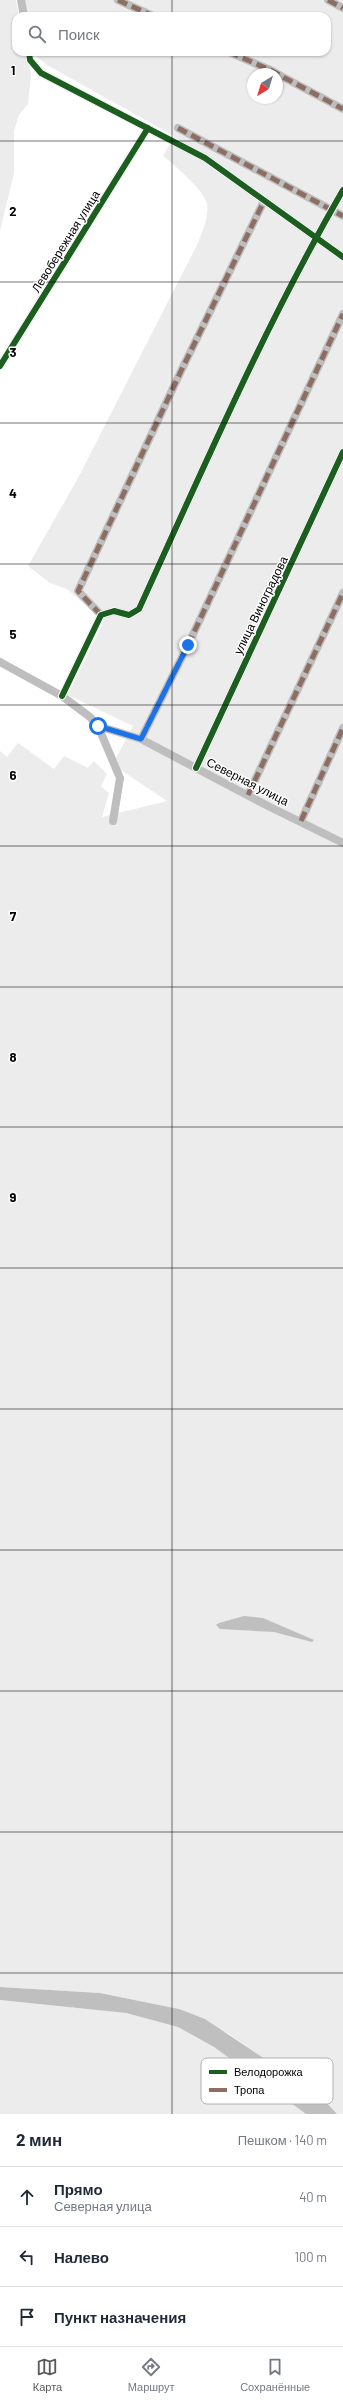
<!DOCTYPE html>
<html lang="ru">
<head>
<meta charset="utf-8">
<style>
  body { margin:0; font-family:Barlow,sans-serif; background:#f6f6f7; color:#1f2937 }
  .compass { position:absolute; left:247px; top:68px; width:36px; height:36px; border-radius:50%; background:#fff; box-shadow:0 1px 3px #0004; rotate:218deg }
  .stop { position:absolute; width:12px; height:12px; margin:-9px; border:3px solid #1a73e8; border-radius:50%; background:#fff }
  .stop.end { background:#1a73e8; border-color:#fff; box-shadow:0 1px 4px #0008 }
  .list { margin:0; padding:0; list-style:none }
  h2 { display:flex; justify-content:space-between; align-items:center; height:52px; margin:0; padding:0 16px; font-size:17px }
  h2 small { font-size:13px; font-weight:400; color:#747a83 }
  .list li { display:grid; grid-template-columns:26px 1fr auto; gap:12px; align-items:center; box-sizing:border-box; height:60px; padding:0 16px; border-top:1px solid #e0e1e3 }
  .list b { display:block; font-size:15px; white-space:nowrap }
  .list p { margin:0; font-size:13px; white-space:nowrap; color:#747a83 }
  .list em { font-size:13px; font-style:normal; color:#747a83 }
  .icon { flex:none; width:22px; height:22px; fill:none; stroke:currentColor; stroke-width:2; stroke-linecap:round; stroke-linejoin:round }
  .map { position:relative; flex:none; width:343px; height:2114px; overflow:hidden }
  .search { position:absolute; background:#fff; box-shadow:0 1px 3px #0004; left:12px; right:12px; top:12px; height:44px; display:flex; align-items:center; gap:10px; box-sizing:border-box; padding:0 14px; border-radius:12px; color:#747a83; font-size:15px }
  .sheet { height:232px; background:#fff }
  nav { display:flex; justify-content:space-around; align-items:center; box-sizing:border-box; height:56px; border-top:1px solid #e0e1e3; background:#fff; font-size:11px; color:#747a83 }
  nav a { display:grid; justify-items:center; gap:2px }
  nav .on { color:#595959 }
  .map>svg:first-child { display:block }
  .green { fill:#ececec; fill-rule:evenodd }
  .water { fill:#bfbfbf }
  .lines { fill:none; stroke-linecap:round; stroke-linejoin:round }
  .street { stroke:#bebebe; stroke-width:8 }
  .quiet { stroke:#8d6e63; stroke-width:5; stroke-dasharray:10 5; stroke-linecap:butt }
  .cycleway-casing { stroke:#fff; stroke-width:8 }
  .cycleway { stroke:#1b5e20; stroke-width:6 }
  .route { stroke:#1a73e8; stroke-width:5 }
  .grid { fill:none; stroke:#000; stroke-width:1; stroke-opacity:0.55 }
  .labels { text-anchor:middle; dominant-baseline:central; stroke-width:3; stroke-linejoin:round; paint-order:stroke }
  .street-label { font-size:12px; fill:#000; stroke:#fff }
  .key { fill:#fff; stroke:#b2b2b2; stroke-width:1 }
  .key-label { font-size:11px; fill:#000 }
  .grid-label { font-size:13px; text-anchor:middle; font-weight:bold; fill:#000; stroke:#fff; stroke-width:3; stroke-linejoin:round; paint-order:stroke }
</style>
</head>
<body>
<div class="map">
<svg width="343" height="2114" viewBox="0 0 343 2114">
  <rect width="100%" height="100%" fill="#fff"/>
  <path class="green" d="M0 0H16L19 16H16V52H25L31 74 28 104 19 115 14 131V173L0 231Z
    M23 0H343V2114H337L310 2085 293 2073 262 2057 229 2034 179 2009 100 1993 0 1987V751L7 757 18 743 54 769 64 756 88 768 94 761 107 774 101 786 109 793 102 817 167 801 121 770 116 758 133 726 68 695 104 621 67 589 50 583 28 566 78 478 198 243C202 232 209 217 207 204 204 190 174 165 163 156L174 136 47 65 34 55V52H327V16H27ZM253 74H277V98H253Z
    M0 2000 126 2013 178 2027 214 2047 306 2114H0Z"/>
  <path class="water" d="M244 1616 263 1618 314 1640 312 1642 274 1632 220 1629 216 1625 219 1623Z
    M0 1987 100 1993 179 2009 205 2019 262 2057 293 2073 310 2085 337 2114H306L214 2047 178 2027 126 2013 0 2000Z"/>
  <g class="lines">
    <path class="street" d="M21 0 24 16
      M118 0 153 16
      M328 0 343 8
      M29 52 30 60 41 73 205 158 343 257
      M229 52 270 70 343 109
      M178 128 343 216
      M0 366 148 128
      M101 615 78 591 181 371 264 201
      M0 662 62 696 90 717 98 726 120 778 113 821
      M62 696 101 615 114 611 129 615 139 609C204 467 265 325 343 190
      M98 726 141 739 268 806 343 843
      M141 739 188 645 343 314
      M196 768 343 452
      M248 795 343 593
      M301 821 343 728"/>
    <path class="quiet" d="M118 0 153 16
      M328 0 343 8
      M229 52 270 70 343 109
      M178 128 343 216
      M101 615 78 591 181 371 264 201
      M141 739 188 645 343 314
      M248 795 343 593
      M301 821 343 728"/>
    <g class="cycleway-casing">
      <path id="cycleway" d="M29 52 30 60 41 73 205 158 343 257
        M0 366 148 128
        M62 696 101 615 114 611 129 615 139 609C204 467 265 325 343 190
        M196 768 343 452"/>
    </g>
    <use href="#cycleway" class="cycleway"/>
  </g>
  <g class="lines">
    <path class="route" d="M98 726 141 739 188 645"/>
  </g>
  <path class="grid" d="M172 0V16M172 52V2114M0 141H343M0 282H343M0 423H343M0 564H343M0 705H343M0 846H343M0 987H343M0 1127H343M0 1268H343M0 1409H343M0 1550H343M0 1691H343M0 1832H343M0 1973H343"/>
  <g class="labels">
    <g class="street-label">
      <text transform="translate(65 241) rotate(-58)">Левобережная улица</text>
      <text transform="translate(260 605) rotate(-64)">улица Виноградова</text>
      <text transform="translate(248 781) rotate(27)">Северная улица</text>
    </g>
  </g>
  <rect x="201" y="2058" width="132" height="46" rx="6" class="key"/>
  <rect x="209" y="2070" width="18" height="4" fill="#1b5e20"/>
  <rect x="209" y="2088" width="18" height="4" fill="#8d6e63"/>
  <g class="key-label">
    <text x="234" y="2076">Велодорожка</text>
    <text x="234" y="2094">Тропа</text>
  </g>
  <g class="grid-label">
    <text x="13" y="75">1</text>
    <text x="13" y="216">2</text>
    <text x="13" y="357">3</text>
    <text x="13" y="498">4</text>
    <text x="13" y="639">5</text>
    <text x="13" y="780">6</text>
    <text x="13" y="921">7</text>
    <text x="13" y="1062">8</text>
    <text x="13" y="1202">9</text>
  </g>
</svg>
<svg class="compass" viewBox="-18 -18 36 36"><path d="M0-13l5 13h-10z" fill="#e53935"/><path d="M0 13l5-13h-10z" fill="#747a83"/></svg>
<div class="stop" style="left:98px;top:726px"></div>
<div class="stop end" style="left:188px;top:645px"></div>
<div class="search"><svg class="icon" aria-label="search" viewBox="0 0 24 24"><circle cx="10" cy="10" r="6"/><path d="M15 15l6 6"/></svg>Поиск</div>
</div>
<section class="sheet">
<h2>2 мин<small>Пешком · 140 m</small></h2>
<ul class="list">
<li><svg class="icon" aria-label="ahead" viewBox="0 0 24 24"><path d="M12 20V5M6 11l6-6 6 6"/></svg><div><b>Прямо</b><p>Северная улица</p></div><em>40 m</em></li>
<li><svg class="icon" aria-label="left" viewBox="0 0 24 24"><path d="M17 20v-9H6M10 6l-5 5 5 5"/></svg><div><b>Налево</b></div><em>100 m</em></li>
<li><svg class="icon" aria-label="arrive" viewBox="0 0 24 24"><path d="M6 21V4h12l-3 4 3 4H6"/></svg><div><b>Пункт назначения</b></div></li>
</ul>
</section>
<nav>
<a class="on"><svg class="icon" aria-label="map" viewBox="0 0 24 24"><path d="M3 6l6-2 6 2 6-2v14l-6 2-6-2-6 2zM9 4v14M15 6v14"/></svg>Карта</a>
<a><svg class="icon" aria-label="directions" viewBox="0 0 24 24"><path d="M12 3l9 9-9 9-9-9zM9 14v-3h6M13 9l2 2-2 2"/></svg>Маршрут</a>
<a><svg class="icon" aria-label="saved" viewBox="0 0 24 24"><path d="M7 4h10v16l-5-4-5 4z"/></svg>Сохранённые</a>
</nav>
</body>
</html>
